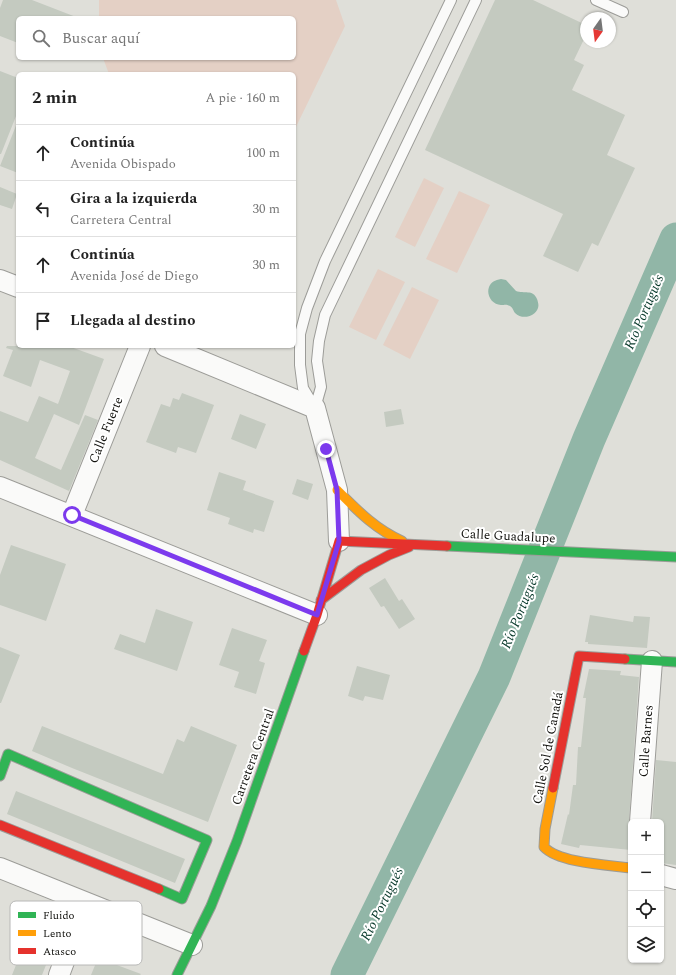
<!DOCTYPE html>
<html lang="es">
<head>
<meta charset="utf-8">
<style>
  body { margin:0; font-family:Spectral,serif; background:#f6f6f6; color:#222 }
  .controls { position:absolute; right:12px; bottom:12px; display:grid; overflow:hidden; border-radius:6px; box-shadow:0 1px 3px #0004 }
  .controls button { width:36px; height:36px; display:grid; place-items:center; padding:0; border:0; border-bottom:1px solid #e0e0e0; background:#fff; color:#222; font:20px sans-serif }
  .compass { position:absolute; left:580px; top:12px; width:36px; height:36px; border-radius:50%; background:#fff; box-shadow:0 1px 3px #0004; rotate:194deg }
  .stop { position:absolute; width:12px; height:12px; margin:-9px; border:3px solid #7c3aed; border-radius:50%; background:#fff }
  .stop.end { background:#7c3aed; border-color:#fff; box-shadow:0 1px 4px #0008 }
  .list { margin:0; padding:0; list-style:none }
  h2 { display:flex; justify-content:space-between; align-items:center; height:52px; margin:0; padding:0 16px; font-size:17px }
  h2 small { font-size:13px; font-weight:400; color:#767676 }
  .list li { display:grid; grid-template-columns:26px 1fr auto; gap:12px; align-items:center; box-sizing:border-box; height:56px; padding:0 16px; border-top:1px solid #e0e0e0 }
  .list b { display:block; font-size:15px; white-space:nowrap }
  .list p { margin:0; font-size:13px; white-space:nowrap; color:#767676 }
  .list em { font-size:13px; font-style:normal; color:#767676 }
  .icon { flex:none; width:22px; height:22px; fill:none; stroke:currentColor; stroke-width:2; stroke-linecap:round; stroke-linejoin:round }
  .map { position:relative; flex:none; width:676px; height:975px; overflow:hidden }
  .search { position:absolute; background:#fff; box-shadow:0 1px 3px #0004; left:16px; top:16px; width:280px; height:44px; display:flex; align-items:center; gap:10px; box-sizing:border-box; padding:0 14px; border-radius:6px; color:#767676; font-size:15px }
  .panel { position:absolute; background:#fff; box-shadow:0 1px 3px #0004; left:16px; top:72px; width:280px; height:276px; border-radius:6px }
  .map>svg:first-child { display:block }
  .green { fill:#e4d0c5 }
  .water { fill:#91b6a7 }
  .lines { fill:none; stroke-linecap:round; stroke-linejoin:round }
  .river { stroke:#91b6a7; stroke-width:33 }
  .building { fill:#c4cac0 }
  .lane-casing { stroke:#9c9c98; stroke-width:12 }
  .street-casing { stroke:#9c9c98; stroke-width:22 }
  .fast-casing { stroke:#9c9c98; stroke-width:11 }
  .slow-casing { stroke:#9c9c98; stroke-width:11 }
  .jam-casing { stroke:#9c9c98; stroke-width:11 }
  .lane { stroke:#fafaf9; stroke-width:10 }
  .street { stroke:#fafaf9; stroke-width:20 }
  .fast { stroke:#30b455; stroke-width:9 }
  .slow { stroke:#ff9f0a; stroke-width:9 }
  .jam { stroke:#e5322d; stroke-width:9 }
  .route { stroke:#7c3aed; stroke-width:5 }
  .labels { text-anchor:middle; dominant-baseline:central; stroke-width:4; stroke-linejoin:round; paint-order:stroke }
  .street-label { font-size:13px; fill:#13130f; stroke:#fff }
  .water-label { font-size:14px; font-style:italic; fill:#07382a; stroke:#fff }
  .key { fill:#fff; stroke:#b8b8b7; stroke-width:1 }
  .key-label { font-size:11px; fill:#13130f }
</style>
</head>
<body>
<div class="map">
<svg width="676" height="975" viewBox="0 0 676 975">
  <rect width="100%" height="100%" fill="#dfdfd9"/>
  <path class="green" d="M99 0H336L345 26 294 131V74H109L103 58H294V18H99Z
    M424 178 444 188 415 247 395 237Z
    M459 191 490 205 457 273 426 259Z
    M378 269 405 282 376 340 349 327Z
    M412 287 439 300 410 359 383 345Z"/>
  <path class="water" d="M501 279 506 280 516 291C524 294 533 289 537 299 538 302 539 305 538 308 535 317 522 320 515 313 513 310 513 308 510 306 506 304 505 305 501 305 492 305 486 295 489 287 491 282 495 280 501 279Z"/>
  <g class="lines">
    <path class="river" d="M347 975 494 677 589 439 676 239"/>
  </g>
  <path class="building" d="M3 0H32L76 17V18H18V43L0 36V8Z
    M495 0H533L586 25V35L574 60 584 65 572 90 625 115 607 155 635 168 598 246 592 243 578 272 543 256 563 214 425 150Z
    M0 71 18 78V111L1 154H0Z
    M17 123H18V173L0 166Z
    M0 187 17 194 12 209 0 205Z
    M7 346H68L104 359 79 425 54 414 35 458 61 470 85 415 98 420 69 491 0 460V411L28 422 39 396 58 404 70 371 40 360 31 387 3 376 13 350 6 348Z
    M182 393 214 405 196 453 178 447 176 453 146 442 161 404 170 407 173 398 179 400Z
    M401 409 404 424 386 427 384 412Z
    M240 414 266 424 256 449 231 439Z
    M219 472 246 481 243 490 274 501 264 532 254 529 253 533 228 524 230 518 207 510Z
    M297 479 313 484 308 500 292 494Z
    M11 545 66 564 46 621 0 605V575Z
    M385 578 399 601 402 599 415 619 399 629 384 606 381 607 369 588Z
    M156 609 193 622 177 671 114 649 120 634 145 643Z
    M590 615 633 622 634 616 650 617 647 648 588 644V642H585Z
    M232 628 267 640 259 661 265 663 256 694 234 687 239 672 219 665Z
    M0 647 20 655 1 703H0Z
    M357 666 390 675 383 700 365 696 363 701 348 696Z
    M589 669 621 671 620 675 639 677 629 821 631 829V850L580 845 579 848 561 844 568 814 569 815 573 785H576L578 747H581L586 698H583Z
    M42 726 163 774 177 739 184 742 191 726 237 745 208 822 72 768 32 751Z
    M656 760 676 762V865L661 863V822H652Z
    M16 791 185 859 175 883 7 814Z
    M30 930 56 940 42 975H12Z
    M98 958 141 974 140 975H91Z"/>
  <g class="lines">
    <g class="lane-casing">
      <path id="lane" d="M451 0 325 261 307 308 300 334V365L303 388 315 408 321 387 317 361 319 341 325 315 476 0
        M596 0 623 12"/>
    </g>
    <g class="street-casing">
      <path id="street" d="M0 280 18 287
        M165 346 315 408 337 490 339 541
        M0 487 317 615
        M72 515 140 346
        M640 822 652 661
        M0 868 192 945
        M661 875 676 879
        M59 975 86 903"/>
    </g>
    <g class="fast-casing">
      <path id="fast" d="M447 546 676 557
        M625 659 676 662
        M0 776 8 754 207 840 182 899 159 889
        M177 975 211 906 237 841 304 651"/>
    </g>
    <g class="slow-casing">
      <path id="slow" d="M337 490C357 510 375 529 402 541
        M553 788 545 829 544 847C559 863 608 865 631 868"/>
    </g>
    <g class="jam-casing">
      <path id="jam" d="M321 600 361 570 389 555 409 547
        M304 651 317 615 339 541 447 546
        M553 788 579 656 625 659
        M0 825 159 889"/>
    </g>
    <use href="#lane" class="lane"/>
    <use href="#street" class="street"/>
    <use href="#fast" class="fast"/>
    <use href="#slow" class="slow"/>
    <use href="#jam" class="jam"/>
  </g>
  <g class="lines">
    <path class="route" d="M72 515 317 615 339 541 337 490 326 449"/>
  </g>
  <g class="labels">
    <g class="street-label">
      <text transform="translate(106 430) rotate(-68)">Calle Fuerte</text>
      <text transform="translate(508 536) rotate(3)">Calle Guadalupe</text>
      <text transform="translate(646 741) rotate(-86)">Calle Barnes</text>
      <text transform="translate(548 748) rotate(-79)">Calle Sol de Canadá</text>
      <text transform="translate(253 757) rotate(-70)">Carretera Central</text>
    </g>
    <g class="water-label">
      <text transform="translate(644 312) rotate(-67)">Río Portugués</text>
      <text transform="translate(520 611) rotate(-68)">Río Portugués</text>
      <text transform="translate(382 904) rotate(-64)">Río Portugués</text>
    </g>
  </g>
  <rect x="10" y="901" width="132" height="64" rx="6" class="key"/>
  <rect x="18" y="912" width="18" height="6" fill="#30b455"/>
  <rect x="18" y="930" width="18" height="6" fill="#ff9f0a"/>
  <rect x="18" y="948" width="18" height="6" fill="#e5322d"/>
  <g class="key-label">
    <text x="43" y="919">Fluido</text>
    <text x="43" y="937">Lento</text>
    <text x="43" y="955">Atasco</text>
  </g>
</svg>
<div class="controls">
<button>+</button>
<button>−</button>
<button><svg class="icon" aria-label="locate" viewBox="0 0 24 24"><circle cx="12" cy="12" r="6"/><path d="M12 2v4M12 18v4M2 12h4M18 12h4"/></svg></button>
<button><svg class="icon" aria-label="layers" viewBox="0 0 24 24"><path d="M12 4l9 5-9 5-9-5zM3 14l9 5 9-5"/></svg></button>
</div>
<svg class="compass" viewBox="-18 -18 36 36"><path d="M0-13l5 13h-10z" fill="#e53935"/><path d="M0 13l5-13h-10z" fill="#767676"/></svg>
<div class="stop" style="left:72px;top:515px"></div>
<div class="stop end" style="left:326px;top:449px"></div>
<div class="search"><svg class="icon" aria-label="search" viewBox="0 0 24 24"><circle cx="10" cy="10" r="6"/><path d="M15 15l6 6"/></svg>Buscar aquí</div>
<section class="panel">
<h2>2 min<small>A pie · 160 m</small></h2>
<ul class="list">
<li><svg class="icon" aria-label="ahead" viewBox="0 0 24 24"><path d="M12 20V5M6 11l6-6 6 6"/></svg><div><b>Continúa</b><p>Avenida Obispado</p></div><em>100 m</em></li>
<li><svg class="icon" aria-label="left" viewBox="0 0 24 24"><path d="M17 20v-9H6M10 6l-5 5 5 5"/></svg><div><b>Gira a la izquierda</b><p>Carretera Central</p></div><em>30 m</em></li>
<li><svg class="icon" aria-label="ahead" viewBox="0 0 24 24"><path d="M12 20V5M6 11l6-6 6 6"/></svg><div><b>Continúa</b><p>Avenida José de Diego</p></div><em>30 m</em></li>
<li><svg class="icon" aria-label="arrive" viewBox="0 0 24 24"><path d="M6 21V4h12l-3 4 3 4H6"/></svg><div><b>Llegada al destino</b></div></li>
</ul>
</section>
</div>
</body>
</html>
